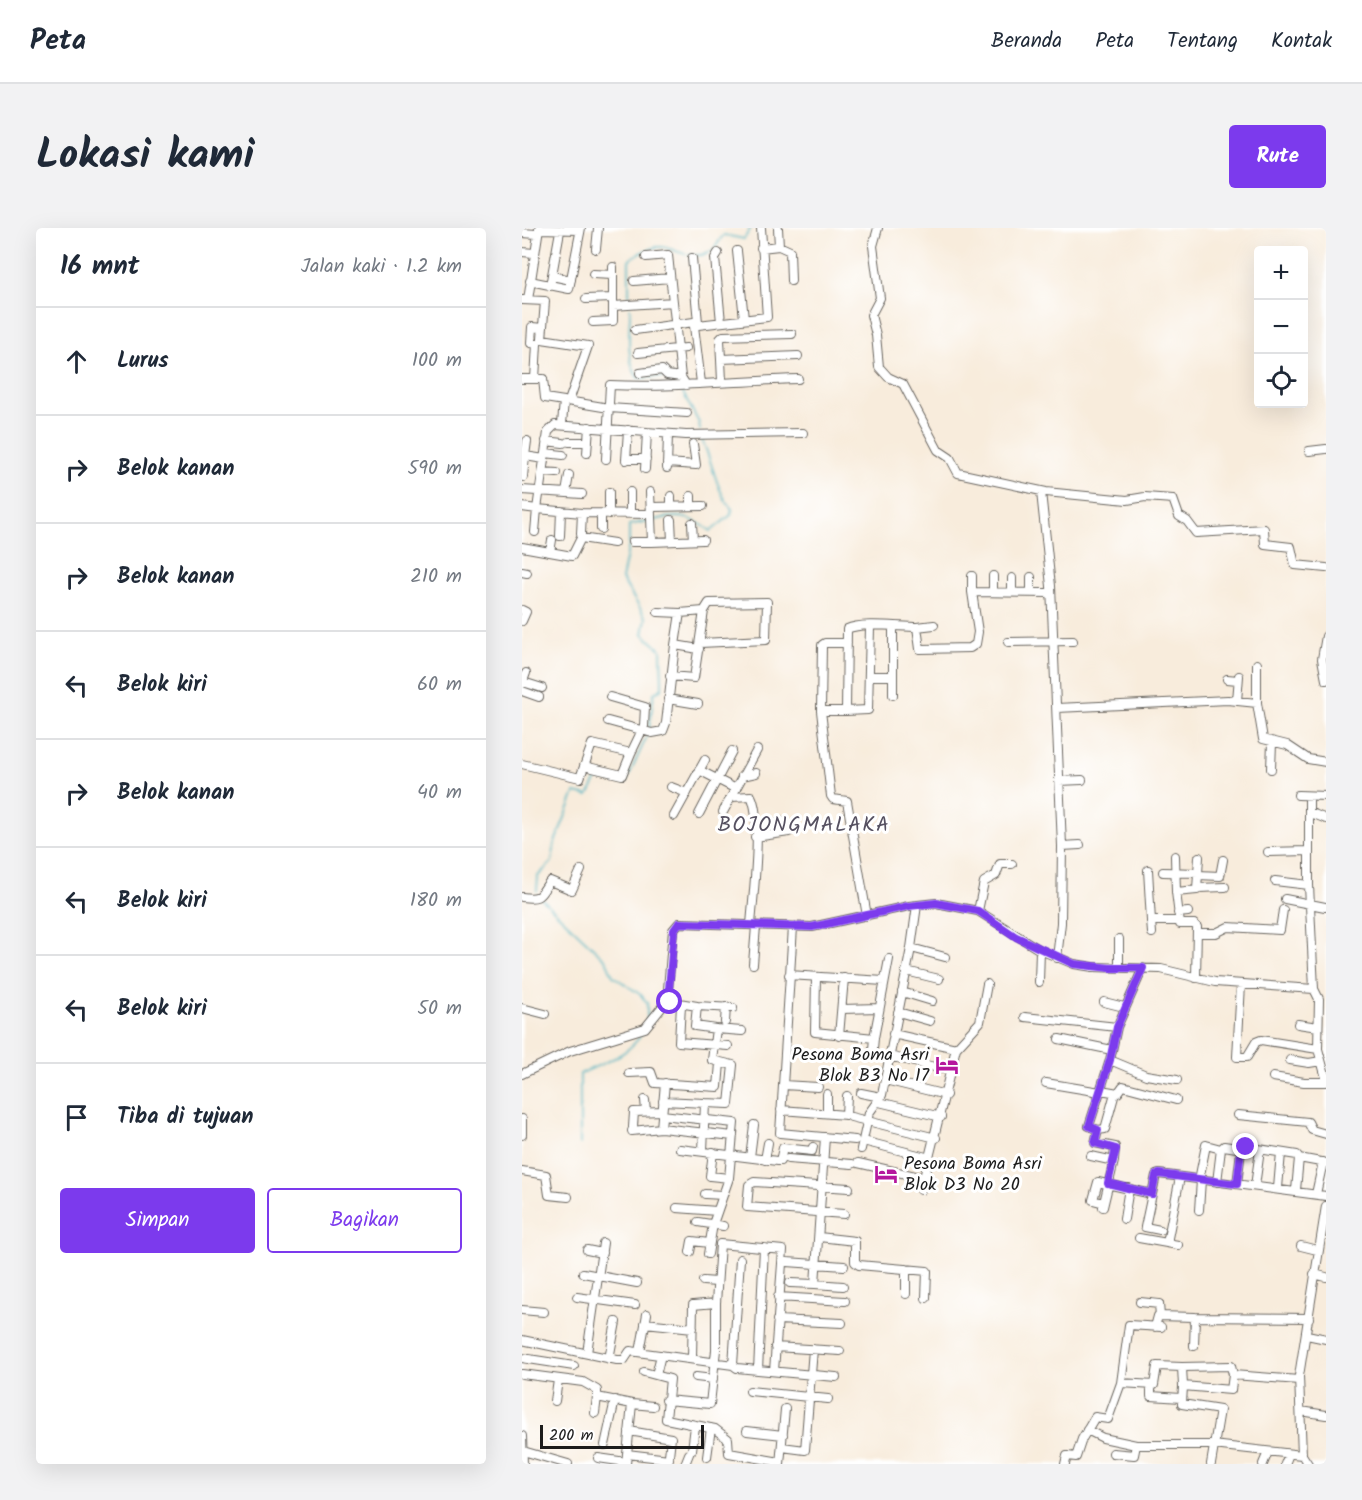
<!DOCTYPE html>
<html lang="id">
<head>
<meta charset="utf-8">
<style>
  body { margin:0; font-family:Kalam,sans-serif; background:#f2f2f3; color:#1f2937 }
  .controls { position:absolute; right:18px; top:18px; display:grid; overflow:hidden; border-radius:6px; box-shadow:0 6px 24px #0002 }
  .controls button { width:54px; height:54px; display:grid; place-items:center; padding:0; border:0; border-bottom:2px solid #e0e1e3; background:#fff; color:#1f2937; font:30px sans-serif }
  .scale { position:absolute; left:18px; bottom:15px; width:164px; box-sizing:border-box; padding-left:6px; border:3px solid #1c1c1c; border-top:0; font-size:16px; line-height:21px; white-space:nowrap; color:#1c1c1c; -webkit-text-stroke:4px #fff; paint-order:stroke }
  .stop { position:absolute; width:18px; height:18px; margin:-14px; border:4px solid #7c3aed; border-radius:50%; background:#fff }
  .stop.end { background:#7c3aed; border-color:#fff; box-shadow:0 2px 6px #0008 }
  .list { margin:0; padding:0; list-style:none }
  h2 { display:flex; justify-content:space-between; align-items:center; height:78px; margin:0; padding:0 24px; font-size:26px }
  h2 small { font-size:20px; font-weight:400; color:#747a83 }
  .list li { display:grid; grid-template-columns:39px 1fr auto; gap:18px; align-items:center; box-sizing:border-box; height:108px; padding:0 24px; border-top:2px solid #e0e1e3 }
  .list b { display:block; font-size:22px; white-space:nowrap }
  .list em { font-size:20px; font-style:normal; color:#747a83 }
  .actions { display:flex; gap:12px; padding:18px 24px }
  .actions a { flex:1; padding:14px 0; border:2px solid #7c3aed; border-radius:6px; text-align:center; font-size:21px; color:#7c3aed }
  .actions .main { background:#7c3aed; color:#fff }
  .icon { flex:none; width:33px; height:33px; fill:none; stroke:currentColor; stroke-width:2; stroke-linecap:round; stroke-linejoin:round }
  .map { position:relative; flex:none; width:804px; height:1236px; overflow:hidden; border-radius:6px }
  header { display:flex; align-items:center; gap:36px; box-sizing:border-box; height:84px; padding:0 30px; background:#fff; border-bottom:2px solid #e0e1e3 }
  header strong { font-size:28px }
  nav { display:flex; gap:33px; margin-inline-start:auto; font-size:21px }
  .intro { display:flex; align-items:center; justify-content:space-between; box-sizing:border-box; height:144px; padding:0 36px }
  h1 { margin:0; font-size:42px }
  .button { padding:15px 27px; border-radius:6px; background:#7c3aed; color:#fff; font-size:21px; font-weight:700 }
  main { display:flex; gap:36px; padding:0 36px }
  aside { flex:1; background:#fff; border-radius:6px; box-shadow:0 6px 24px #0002 }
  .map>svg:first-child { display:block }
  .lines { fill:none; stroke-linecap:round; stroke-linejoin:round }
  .stream { stroke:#45b2c2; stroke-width:1.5 }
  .minor-casing { stroke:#69655f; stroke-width:10 }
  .minor { stroke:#fff; stroke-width:8 }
  .route { stroke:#7c3aed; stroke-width:8 }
  .labels { text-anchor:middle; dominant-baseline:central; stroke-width:6; stroke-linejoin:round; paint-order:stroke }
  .poi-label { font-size:18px; fill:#1c1c1c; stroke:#fff; text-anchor:end }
  .quarter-label { font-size:21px; letter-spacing:1.5px; fill:#565161; stroke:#fff }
</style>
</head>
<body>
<header>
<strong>Peta</strong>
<nav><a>Beranda</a><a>Peta</a><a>Tentang</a><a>Kontak</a></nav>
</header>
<div class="intro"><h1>Lokasi kami</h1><a class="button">Rute</a></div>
<main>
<aside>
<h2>16 mnt<small>Jalan kaki · 1.2 km</small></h2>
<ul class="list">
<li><svg class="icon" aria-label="ahead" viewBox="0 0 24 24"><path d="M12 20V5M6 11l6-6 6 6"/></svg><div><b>Lurus</b></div><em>100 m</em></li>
<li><svg class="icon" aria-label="right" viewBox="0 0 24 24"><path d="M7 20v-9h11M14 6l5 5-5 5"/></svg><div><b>Belok kanan</b></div><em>590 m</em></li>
<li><svg class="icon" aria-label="right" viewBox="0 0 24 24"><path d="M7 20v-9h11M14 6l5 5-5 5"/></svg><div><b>Belok kanan</b></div><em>210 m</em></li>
<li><svg class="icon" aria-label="left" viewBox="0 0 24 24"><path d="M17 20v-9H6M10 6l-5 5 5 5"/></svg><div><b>Belok kiri</b></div><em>60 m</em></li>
<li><svg class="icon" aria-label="right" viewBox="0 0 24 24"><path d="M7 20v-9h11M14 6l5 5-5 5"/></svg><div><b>Belok kanan</b></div><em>40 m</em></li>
<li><svg class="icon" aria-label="left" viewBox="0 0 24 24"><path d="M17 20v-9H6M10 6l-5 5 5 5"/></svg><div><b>Belok kiri</b></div><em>180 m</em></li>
<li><svg class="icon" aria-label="left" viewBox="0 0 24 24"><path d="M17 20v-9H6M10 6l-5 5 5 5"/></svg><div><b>Belok kiri</b></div><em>50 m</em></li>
<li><svg class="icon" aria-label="arrive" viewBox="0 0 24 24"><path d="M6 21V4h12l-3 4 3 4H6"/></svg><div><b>Tiba di tujuan</b></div></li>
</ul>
<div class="actions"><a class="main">Simpan</a><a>Bagikan</a></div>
</aside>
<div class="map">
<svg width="804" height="1236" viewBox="0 0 804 1236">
  <rect width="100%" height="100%" fill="#fff"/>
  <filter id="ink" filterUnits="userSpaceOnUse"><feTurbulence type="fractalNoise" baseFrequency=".0167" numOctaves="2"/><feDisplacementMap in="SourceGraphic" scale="12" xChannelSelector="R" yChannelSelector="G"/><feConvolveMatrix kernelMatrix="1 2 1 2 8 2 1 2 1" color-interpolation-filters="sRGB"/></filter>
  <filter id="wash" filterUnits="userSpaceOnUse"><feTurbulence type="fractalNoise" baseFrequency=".008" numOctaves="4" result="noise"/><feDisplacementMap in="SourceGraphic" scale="24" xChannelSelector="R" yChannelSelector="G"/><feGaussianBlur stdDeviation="1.35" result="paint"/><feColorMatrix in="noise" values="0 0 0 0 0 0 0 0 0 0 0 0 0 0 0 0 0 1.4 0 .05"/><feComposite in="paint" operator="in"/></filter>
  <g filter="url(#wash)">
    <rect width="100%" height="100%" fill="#f8ecdc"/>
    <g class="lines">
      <path class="stream" d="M107 75V33C111 27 133 17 141 19 156 22 170 33 187 24 195 21 196 12 202 7L222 11 229 0
        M108 80C108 101 103 132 116 150L143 149
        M159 161 177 195 178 202
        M132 292C157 286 168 288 189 303L209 287 210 281C193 262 191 233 179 210
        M127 293 107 297V316L100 351 124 390 121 406 139 422 140 461 132 465 127 501
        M15 663 16 648 30 634 33 614 53 565 66 568 75 551 104 554 126 506
        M19 670 84 732 91 748 119 767 125 775V793
        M58 916V846C80 835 107 828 120 805"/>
    </g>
  </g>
  <g filter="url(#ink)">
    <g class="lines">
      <g class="minor-casing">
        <path id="minor" d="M256 0 257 18
          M356 0 351 18 358 70 349 87 354 107 357 139 366 149 381 156 416 222 428 230 436 245 524 264 605 272 623 269 651 271 657 288 665 293 674 305 742 301 743 316 769 319 773 337 804 340
          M17 1 58 2
          M0 5 15 6
          M239 20 257 18 268 23 269 53
          M74 21 76 0
          M215 23 222 91
          M0 24 12 25
          M196 25 193 30 199 94
          M124 29 146 27 159 149 164 157
          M170 30 176 94
          M71 46 91 47
          M30 48 49 52
          M8 53 47 61 59 0
          M112 53 148 50
          M28 58 38 3
          M64 71 91 70
          M0 72 23 73 20 111 66 118 47 173
          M6 72 17 0
          M91 78 151 74
          M71 94 91 93V39
          M176 97 245 89 239 0
          M172 98 179 155
          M113 102 172 94V98L176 97V94H172
          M116 125 164 120
          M199 131 276 128
          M118 145 140 142 145 147 159 149
          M0 151H21L23 170 42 173 40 196
          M13 151 15 116 9 115 10 99 21 100
          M200 153 198 111 201 108 270 106
          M45 173 87 180 165 185
          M24 213 41 215
          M47 214H66
          M787 223 804 221
          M23 225 41 227
          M65 225 67 199
          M0 227 3 228 5 213
          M84 231 88 157C151 160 213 153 276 151
          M104 231H124
          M104 232 106 202
          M145 235 174 237 171 216
          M145 240 146 206
          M123 241 125 204
          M21 244 35 245
          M1 249 3 228 22 231
          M0 262 60 266
          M108 264V286
          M519 264 529 358 540 618 539 695 535 730
          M44 265 47 247
          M169 268V278
          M149 278V268
          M0 279 15 281 26 204 33 197 164 207 281 205
          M129 279 181 278
          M87 286V264
          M149 292 150 313
          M170 295 171 312
          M79 301V286
          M13 304 15 281 60 285 129 286
          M59 306 60 285
          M38 308 39 283
          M110 314H130L128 264
          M130 314 181 312
          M0 319 50 328 59 310 92 315
          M28 324 30 312
          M0 344 5 345
          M450 348V364
          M509 349V364
          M471 364V348
          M490 364V350
          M0 382 4 384 0 393
          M136 384 158 385
          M348 399 346 482 324 483 325 401C340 394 377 399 395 399L398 421 448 420 454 416 456 404 450 364 529 365
          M371 399V467
          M395 399 412 397
          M804 408 800 431 804 452
          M486 414 551 413
          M153 417 158 385 182 383 187 375 245 374 244 412 178 415
          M148 448 172 450 182 383
          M347 448H371
          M705 451 716 452
          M1 454 20 460
          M0 456 4 445
          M0 463 17 469
          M146 471 176 476
          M715 473 717 448
          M735 475 741 511 765 517 786 531 804 534
          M535 480 706 472 735 475V436
          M299 483 309 568 311 571 325 573 345 688
          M324 483H299L300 417 303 415H325
          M86 493 130 505 141 503 144 495 153 417 177 421
          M0 536 58 550 70 516 109 525 122 498 123 479 88 469
          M62 538 100 547 109 525
          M749 541 750 514
          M177 542 214 561
          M220 548 234 545
          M537 553 560 552
          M149 559 165 565
          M776 567 804 568
          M787 568V657L792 761
          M209 569 229 568C241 590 231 669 229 697
          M201 584 235 522
          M787 584 804 591
          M177 586 210 523
          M152 588 183 532
          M258 592 260 605
          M233 609 267 604
          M540 618 558 617
          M746 624 786 623
          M653 628 654 664
          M626 642 629 693H657
          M641 644 676 645
          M676 647 698 648 701 632
          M753 653 787 657
          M676 660 703 659
          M0 669C21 672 17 666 28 653L50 662 59 642
          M763 671 803 679
          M456 683 462 654 474 647 478 636H490
          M656 685 666 684
          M629 693 630 705
          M271 699 258 905 333 912
          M675 705H694L706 699 758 702 761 682
          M389 720 423 729
          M231 736 234 698
          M597 740V711
          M384 743 417 751
          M267 747 362 753
          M294 749 293 804 352 810 367 731
          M674 750 675 699 672 696H658L654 664 675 662 677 629
          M517 754 518 722
          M719 756 715 829H725L734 814 739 812 796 821
          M380 764 410 773
          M145 773 175 778 173 798 194 801 190 832 211 837 207 876 183 875 181 923
          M582 774 602 779
          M159 777 157 814 206 818
          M175 778 211 780
          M0 780 23 786
          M320 781 357 780
          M376 784 408 793
          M503 789 595 799
          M203 794 204 779
          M776 796 796 799
          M194 801 220 803
          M371 806 434 820
          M317 808 322 750
          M537 811 590 822
          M351 821 352 810
          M367 828 429 843
          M588 832 624 847 655 852
          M768 832 787 835 799 833
          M107 845 129 844 133 855 196 859 198 835
          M0 846 48 823 123 800 145 773 151 702 157 695 290 699 387 678 414 675 456 683 518 722 552 736 571 739 639 741 693 754 792 761 797 771 796 821 804 850
          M751 849 782 854H804
          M363 852 424 867
          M524 855 578 864
          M261 857 296 859
          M579 862 596 865 601 858 654 872
          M339 865 359 869
          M123 872 124 883
          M141 873 183 875
          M357 874 419 889
          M259 882 324 887 325 868
          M305 885V866
          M140 887 212 895 207 950 191 996 186 1026
          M716 887 786 894 790 902 804 906
          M329 889 414 910
          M0 891V907
          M111 899 112 884 140 883
          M139 900 211 908
          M576 902 567 898 588 832 595 799 621 740
          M110 903 139 900 143 855
          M303 909 293 1056 321 1058
          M341 913 408 930
          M158 921 255 933H258L261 920 290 923 291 919
          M339 921 347 885 360 867 389 720 395 677
          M699 921 702 918 721 921
          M191 924 188 948 207 950
          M569 928 592 933 581 979
          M228 929 232 897
          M266 931 330 936
          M243 932 246 915
          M592 933 593 919 573 915 576 902 583 901 593 865
          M336 935 402 950
          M0 943 24 947 27 967 46 969
          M677 952 684 917 699 921 695 954
          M715 956 719 923 724 919 775 927 777 930 804 935
          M733 958 738 922
          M756 960 759 925
          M399 962 434 820 458 794 465 756
          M774 962 777 930
          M183 966 201 967
          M794 966 801 934
          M582 975 571 972 576 954 630 966
          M155 980 195 983
          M677 982 679 952
          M322 986 225 979 227 957 232 954 327 960
          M602 991 607 960
          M176 994 201 998
          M638 1002 623 999 634 947 637 946 804 968
          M297 1009 333 1013V1034L337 1037 405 1043 404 1070
          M617 1010 656 1017
          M645 1015 658 949
          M779 1018 795 1022
          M65 1022 80 1025
          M168 1024 170 1013 187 1015
          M265 1034 322 1038
          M61 1045 115 1055
          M792 1046 804 1049
          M181 1053 195 1054
          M268 1055 293 1056
          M384 1066V1041
          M55 1069 113 1077
          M256 1069 323 1073
          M618 1074 637 1076 638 1088
          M194 1075 198 1016 261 1022 252 1143
          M0 1082 22 1084
          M255 1092 320 1095
          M123 1095 171 1100
          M633 1099 636 1088 673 1089
          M639 1099 607 1097 599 1155 632 1157 635 1138 660 1139 661 1158 709 1162 711 1147 777 1152
          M785 1107 804 1111
          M0 1112 95 1132H102L108 1123 211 1137 218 1031
          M672 1118 673 1089 787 1090
          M253 1119 318 1123
          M118 1124 125 1086
          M65 1125 81 1015
          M0 1130 52 1138
          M87 1131 94 1094
          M211 1137 215 1140 236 1142 242 1020
          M660 1139 709 1138 711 1147
          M236 1142 314 1149
          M122 1144 148 1151 144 1191 193 1201 206 1211 207 1225 258 1234
          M0 1146 61 1154 75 1162V1169L110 1176 104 1236
          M134 1147 139 1127
          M174 1149 191 1151
          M629 1157V1168L659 1170
          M661 1158 660 1176 698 1182 689 1236
          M228 1163 306 1171
          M144 1172 188 1176 194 1122V1075L171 1077 170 1131
          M33 1173 36 1152
          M110 1176 131 1178
          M779 1183 804 1187
          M73 1185 75 1169
          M565 1202 581 1210 614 1217
          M107 1203 149 1210 146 1236
          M225 1203 261 1207
          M0 1208 1 1236
          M83 1217 93 1172
          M260 1219 283 1222 291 1121
          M170 1222 173 1198
          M1 1223 46 1236
          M591 1225 612 1227 614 1217H691L780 1227
          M105 1226 147 1231
          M185 1229 189 1200
          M76 1230 104 1234
          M163 1236 167 1226
          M258 1236 263 1181
          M543 1236 545 1228 554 1229 560 1211 573 1189 586 1191 599 1155
          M741 1236 746 1224
          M763 1236 767 1226
          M786 1236 780 1227 777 1148 804 978"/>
      </g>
      <use href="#minor" class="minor"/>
    </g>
  </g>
  <g class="lines" filter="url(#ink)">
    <path class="route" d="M148 774 146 773 152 702 157 695 290 699 387 678 414 675 456 683 494 709 552 736 588 740H621L595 799 588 832 567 898 576 902 573 915 594 921 586 955 630 966 634 947 637 946 715 956 719 923 724 919"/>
  </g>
  <defs>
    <g id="hotel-bare" transform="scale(1.8)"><path d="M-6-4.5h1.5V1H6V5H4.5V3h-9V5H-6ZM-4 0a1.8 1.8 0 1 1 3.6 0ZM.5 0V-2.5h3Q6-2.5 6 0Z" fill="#b5179e" stroke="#fff" stroke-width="2.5" paint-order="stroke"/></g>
  </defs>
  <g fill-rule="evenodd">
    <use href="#hotel-bare" x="425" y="837"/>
    <use href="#hotel-bare" x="364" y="946"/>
  </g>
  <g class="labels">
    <g class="poi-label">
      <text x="407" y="827">Pesona Boma Asri<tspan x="407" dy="21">Blok B3 No 17</tspan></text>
      <text x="382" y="936" text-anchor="start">Pesona Boma Asri<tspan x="382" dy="21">Blok D3 No 20</tspan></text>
    </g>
    <g class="quarter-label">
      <text x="282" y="597">BOJONGMALAKA</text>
    </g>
  </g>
</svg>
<div class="controls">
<button>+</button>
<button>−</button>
<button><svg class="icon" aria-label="locate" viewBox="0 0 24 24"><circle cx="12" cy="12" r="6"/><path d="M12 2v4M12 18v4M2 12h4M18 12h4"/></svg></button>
</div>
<div class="scale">200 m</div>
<div class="stop" style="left:148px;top:774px"></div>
<div class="stop end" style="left:724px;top:919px"></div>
</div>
</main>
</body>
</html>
